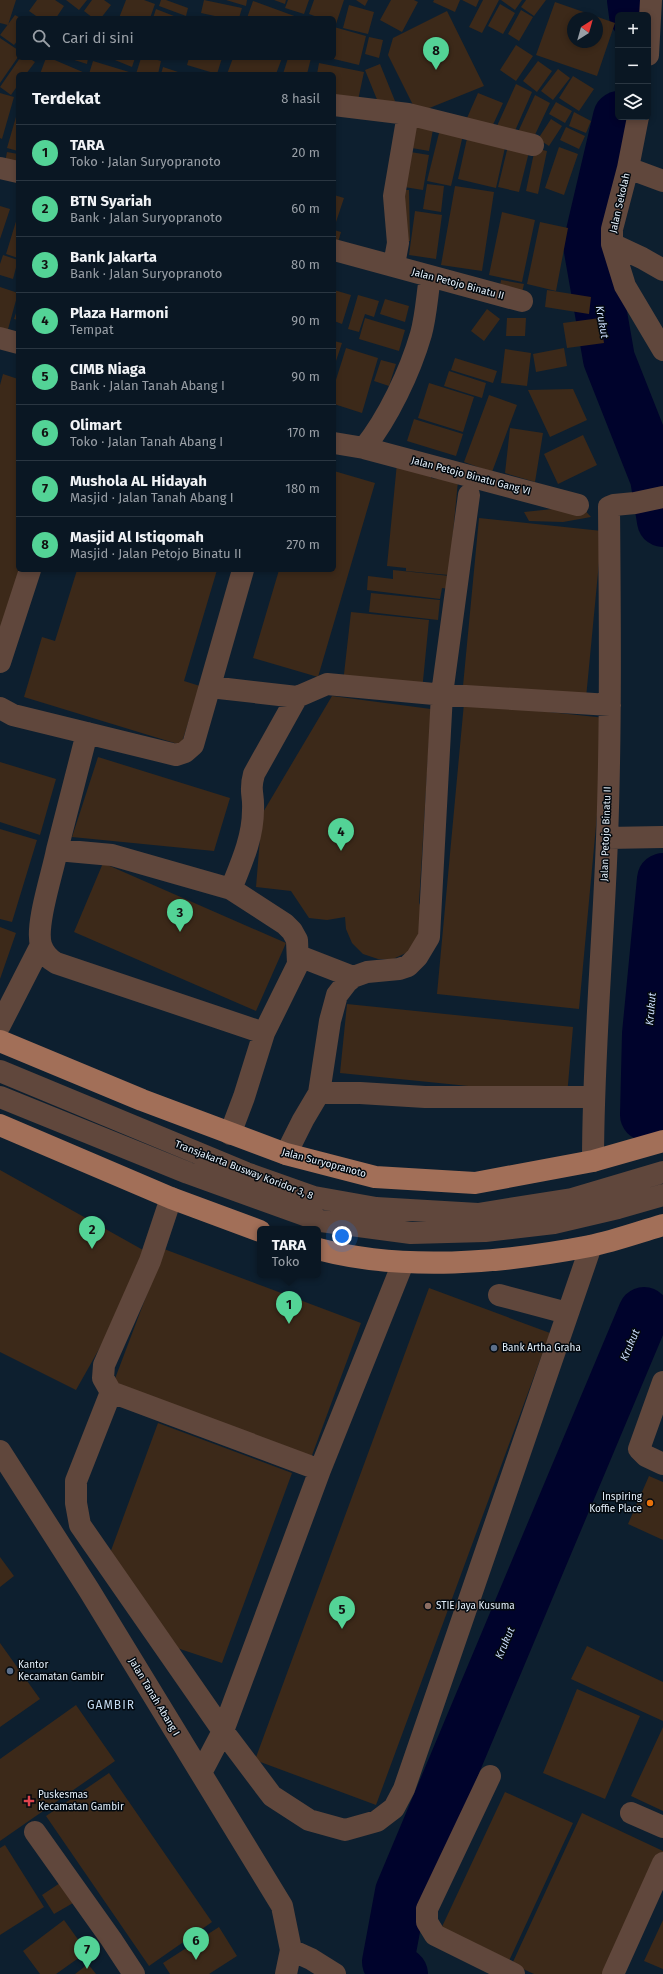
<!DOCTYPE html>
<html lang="id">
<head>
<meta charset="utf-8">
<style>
  body { margin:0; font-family:"Fira Sans",sans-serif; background:#13202b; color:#f1f3f6 }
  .controls { position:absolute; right:12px; top:12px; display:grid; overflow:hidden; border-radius:6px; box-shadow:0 2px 6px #0003 }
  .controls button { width:36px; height:36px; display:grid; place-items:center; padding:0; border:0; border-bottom:1px solid #2a3641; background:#0a1723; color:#f1f3f6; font:20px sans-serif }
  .compass { position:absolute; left:567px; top:12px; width:36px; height:36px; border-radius:50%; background:#0a1723; box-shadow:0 2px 6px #0003; rotate:37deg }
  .you { position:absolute; left:342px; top:1236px; width:14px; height:14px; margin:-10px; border:3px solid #fff; border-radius:50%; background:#1a73e8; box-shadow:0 0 0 6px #1a73e833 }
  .badge { display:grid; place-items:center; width:26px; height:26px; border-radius:50%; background:#53d396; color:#111; font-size:13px; font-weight:700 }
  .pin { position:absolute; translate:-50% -33px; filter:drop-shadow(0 1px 2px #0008) }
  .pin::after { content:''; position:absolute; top:21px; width:14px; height:12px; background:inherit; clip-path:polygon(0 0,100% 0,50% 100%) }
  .popup { position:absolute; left:257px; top:1226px; width:64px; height:52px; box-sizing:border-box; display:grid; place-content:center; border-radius:6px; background:#0a1723; filter:drop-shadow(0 1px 3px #0005); font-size:13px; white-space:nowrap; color:#999fa6 }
  .popup b { font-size:15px; color:#f1f3f6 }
  .popup::after { content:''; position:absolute; left:50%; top:100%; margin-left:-8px; border:8px solid transparent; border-top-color:#0a1723 }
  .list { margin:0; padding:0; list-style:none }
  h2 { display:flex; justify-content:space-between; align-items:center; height:52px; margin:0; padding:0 16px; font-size:17px }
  h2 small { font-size:13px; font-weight:400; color:#999fa6 }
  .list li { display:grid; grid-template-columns:26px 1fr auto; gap:12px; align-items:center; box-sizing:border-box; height:56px; padding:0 16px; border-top:1px solid #2a3641 }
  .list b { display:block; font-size:15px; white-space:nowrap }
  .list p { margin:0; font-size:13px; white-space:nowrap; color:#999fa6 }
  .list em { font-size:13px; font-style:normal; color:#999fa6 }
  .icon { flex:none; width:22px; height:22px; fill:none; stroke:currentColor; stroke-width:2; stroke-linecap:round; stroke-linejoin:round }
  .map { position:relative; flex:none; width:663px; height:1974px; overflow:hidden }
  .search { position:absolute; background:#0a1723; box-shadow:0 2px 6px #0003; left:16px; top:16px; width:320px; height:44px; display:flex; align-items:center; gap:10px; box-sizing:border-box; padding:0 14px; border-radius:6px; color:#999fa6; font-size:15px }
  .panel { position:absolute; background:#0a1723; box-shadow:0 2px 6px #0003; left:16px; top:72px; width:320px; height:500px; border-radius:6px }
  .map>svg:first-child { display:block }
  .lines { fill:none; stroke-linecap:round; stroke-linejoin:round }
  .river { stroke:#00032c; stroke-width:52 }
  .building { fill:#3c2919; fill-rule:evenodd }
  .minor { stroke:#60473c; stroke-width:22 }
  .major { stroke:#a26f58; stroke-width:22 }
  .service-dot { fill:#5c6f8a; stroke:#03090f; stroke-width:1.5 }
  .food-dot { fill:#e8710a; stroke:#03090f; stroke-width:1.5 }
  .education-dot { fill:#8d6e63; stroke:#03090f; stroke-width:1.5 }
  .health-dot { fill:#e0444e; stroke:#03090f; stroke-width:1.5 }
  .labels { text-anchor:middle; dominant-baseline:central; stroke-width:3; stroke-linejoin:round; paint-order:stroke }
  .street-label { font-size:10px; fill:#e5f1fc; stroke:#03090f }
  .poi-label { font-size:10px; fill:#e5f1fc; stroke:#03090f; text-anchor:start }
  .water-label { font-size:11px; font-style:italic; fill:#cddffe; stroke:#03090f }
  .quarter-label { font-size:12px; letter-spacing:1px; fill:#c4dbf1; stroke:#03090f }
</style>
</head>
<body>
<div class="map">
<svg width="663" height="1974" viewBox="0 0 663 1974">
  <rect width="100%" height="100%" fill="#0d1f2f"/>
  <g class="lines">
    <path class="river" d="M633 0 635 15
      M619 117 589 245 609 359 656 478 663 521
      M646 1115 648 1034 663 879
      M402 1974 388 1962 401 1892 644 1313"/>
  </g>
  <path class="building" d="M0 0H16L8 25 0 23Z
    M37 0H55L64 6 56 18H39L29 11Z
    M66 0H87L79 10Z
    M92 0H104L111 5 101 18H93L84 11Z
    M126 0H144L155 4 150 18H119Z
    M161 0H166L188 8 186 16 159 6Z
    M204 0 242 8 239 18H224L201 13Z
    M226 0H247L246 6Z
    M274 0H286L285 4Z
    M288 0H309L304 14 285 8Z
    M314 0H344L336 24 334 23V18H320L309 14Z
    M356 0H368L365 6Z
    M391 0H414L418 2 402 32 380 20Z
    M434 0H460L455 12 433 2Z
    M462 0H479L476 7Z
    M483 0H499L482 33 469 27Z
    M501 0H522L515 10Z
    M526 0H546L534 16 521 7Z
    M253 1 297 17 296 18H247Z
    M555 2 615 23 597 76 536 55ZM573 18H597V42H573Z
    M500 4 515 13 503 34 488 26Z
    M349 5 374 12 368 34 343 28Z
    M156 9 179 18H153Z
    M521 10 533 17 519 41 508 34Z
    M447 11 484 86 417 113 388 55 393 38Z
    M15 15 20 18H18V40L14 45 0 35Z
    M334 27 366 36 359 65 334 59Z
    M369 37 383 40 379 58 365 54Z
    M0 38 18 50V57L0 83Z
    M516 45 533 56 516 81 500 70Z
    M20 58H29L35 62 26 74H18V85L11 95 0 87Z
    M46 58H50L85 73 84 74H40Z
    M68 58H88L87 64Z
    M110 58H135L132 67Z
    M141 58H151L161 61 158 74H136Z
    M189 58H222L217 74 187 65Z
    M233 58H282L276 74H227Z
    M288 58H311L307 74H283Z
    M93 61 129 72V74H89Z
    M538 61 552 71 537 92 523 81Z
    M319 63 364 72 357 105 334 100V74H317Z
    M380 64 395 101 380 107 365 70Z
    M163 67 184 74H161Z
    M558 69 570 78 553 100 541 91Z
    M573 76 594 89 579 111 559 98Z
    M516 84 532 92 514 133 497 126Z
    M0 93 14 97 2 139 0 138Z
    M478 93 503 103 491 129 467 118Z
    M535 95 550 103 533 139 518 132Z
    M556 102 572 111 565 123 549 114Z
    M18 110V151L7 148Z
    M574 112 591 121 586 133 569 126Z
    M411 119 434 124 429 151 406 147Z
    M551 119 562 126 549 146 538 139Z
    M566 127 585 136 579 149 560 140Z
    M440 129 463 135 451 186 427 181Z
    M468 134 506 143 496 188 458 179Z
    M509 142 530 148 519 192 498 187Z
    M559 147 578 154 564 195 545 188Z
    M535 148 547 151 538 194 526 191Z
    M404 151 429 155 423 190 398 186Z
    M7 152 18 154V170L4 167Z
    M427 184 444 186 441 212 423 209Z
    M455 186 494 192 482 271 441 265Z
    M399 190H409L410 241H400Z
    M334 195 344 198 334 228Z
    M0 206 10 209 0 239Z
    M415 211 442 215 436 259 409 255Z
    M502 212 535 220 522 282 489 275Z
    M18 215V258L6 254Z
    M540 222 568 228 556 291 527 284Z
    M334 230 341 232 336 249 334 248Z
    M3 255 18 260 13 279 0 275V264Z
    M501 280 524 284 521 297 499 293Z
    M0 287 18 293 7 333 0 331Z
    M334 290 351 295 342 324 334 321Z
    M547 290 591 297 589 314 545 307Z
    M358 295 379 301 374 317 365 314 359 332 348 329Z
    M385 299 409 306 405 322 380 314Z
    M18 307V320L14 319Z
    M487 309 500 319 484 341 471 331Z
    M365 318 405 330 399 351 359 339Z
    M507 318H526L525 336H506Z
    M600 318 604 343 567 348 563 323Z
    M334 341 342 343 334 367Z
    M346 348 378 358 362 413 334 404V386Z
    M564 348 567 366 536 372 533 354Z
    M505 349 531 353 527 386 501 383Z
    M455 358 497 371 493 383 451 370Z
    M381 360 396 364 389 386 374 381Z
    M449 371 486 383 482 398 444 386Z
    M3 374 18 379V570H21L0 639V385Z
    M429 383 474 397 463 432 418 418Z
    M573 389 587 420 550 437 528 390Z
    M489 395 517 405 492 472 464 462Z
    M414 419 463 434 456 456 407 441Z
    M510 428 543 433 535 482 505 473Z
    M583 435 597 465 558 484 544 454Z
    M397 463 432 467 431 478 458 481 449 575 406 571V568L387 566Z
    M334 471 375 483 318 677 253 658 279 570H334Z
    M581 506 591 517 563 522 529 521 524 512Z
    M479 518 602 531 586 698 463 686Z
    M77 570H217L184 681 200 686 181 745 24 697 42 637 55 641Z
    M393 570 450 576 449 589 442 588 440 599 367 590 368 576 393 579Z
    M371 593 440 600 438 620 369 612Z
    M351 612 429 620 422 691 343 683Z
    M332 696 431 709 419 903 423 911 418 941 408 952 393 959H378L363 954 352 943 346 929 345 917 327 920 309 918 291 891 256 887 262 814Z
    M464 703 606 718 579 1009 437 994Z
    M98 757 230 798 214 851 72 837Z
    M0 762 56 779 40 835 0 822Z
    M0 829 37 840 12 922 0 919Z
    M103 863 286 943 256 1011 74 932Z
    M0 927 16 933 0 979Z
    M347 1004 573 1027 567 1096 340 1073Z
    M0 1170 152 1255 76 1390 0 1352Z
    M164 1249 361 1323 311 1458 113 1384Z
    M429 1288 550 1333 376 1805 255 1760Z
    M158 1423 292 1473 222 1663 171 1646 109 1556Z
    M649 1476 663 1482V1540L628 1524Z
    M0 1557 14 1576 0 1587Z
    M0 1643 40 1699 0 1727Z
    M587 1646 663 1682V1721L571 1679Z
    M577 1689 640 1716 605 1799 543 1773Z
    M76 1705 115 1761 0 1841V1759Z
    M663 1727V1811L631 1796Z
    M109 1773 212 1922 149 1966 46 1816Z
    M505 1792 573 1823 508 1963 440 1931Z
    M582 1813 663 1851V1856L608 1974H534L512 1964Z
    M5 1845 44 1907 0 1935V1848Z
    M60 1883 73 1903 54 1914 42 1895Z
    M64 1920 87 1952 56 1974H40L23 1951Z
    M663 1920V1969L644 1961Z
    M219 1927 237 1956 209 1974H170L163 1963Z
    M88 1964 96 1974H75Z"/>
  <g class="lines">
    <path class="minor" d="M648 55 651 0
      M334 105 408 114 533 145
      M638 117 628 168 612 229V244L625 286 663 350
      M0 168 18 172
      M628 168 663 181
      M612 244 642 258 663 270
      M334 250 522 301
      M394 265 398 243 394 196 408 114
      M0 338 18 343
      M334 443 364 448C388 418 410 372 421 334 426 316 427 296 430 277
      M364 448 578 505
      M0 662 30 570
      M210 687 297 697 327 684 434 694 610 705
      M0 708 13 715 176 755 185 752 193 745 243 570
      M607 838 663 837
      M57 850 87 733
      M231 889C241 864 253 838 253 810 254 793 249 792 254 774L297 697
      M299 956 353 977
      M0 1025 41 945
      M0 1071 246 1173 314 1197 376 1208 478 1214 572 1199 663 1172
      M319 1093H360L425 1097H593
      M0 1097 188 1173 321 1221 411 1233 485 1231 554 1223 618 1208 663 1195
      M230 1134 244 1097 264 1033 298 964 297 940 292 931 285 924 231 889 112 855 57 850C53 872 35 925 41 945 44 954 49 959 56 963L264 1033
      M286 1154 303 1120 319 1093 330 1021 337 995 347 982 353 977 367 972 399 969 408 966 417 957 429 937 442 694 469 495
      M593 1161C593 1054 603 947 607 839 611 729 610 618 609 507L614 505 635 503 663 497
      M171 1198 150 1261 104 1365 103 1378 111 1392 320 1470
      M499 1295 567 1313
      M663 1382 639 1449 646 1456 663 1464
      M111 1392 76 1481V1503L80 1525 223 1731 272 1796 309 1820 345 1830 377 1821 394 1808 404 1789 591 1246
      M0 1451 89 1590 282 1906 291 1950 286 1974
      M201 1773 223 1731 320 1470 403 1263
      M490 1776 427 1909V1922L435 1935 514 1974
      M631 1813 663 1827
      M35 1832 111 1939 134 1974
      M291 1950 311 1959 335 1974
      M613 1974 663 1863"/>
    <path class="major" d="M0 1041 142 1100 286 1154 375 1177 475 1183 593 1161 663 1141
      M0 1125 171 1198 260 1231
      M318 1249C405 1272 502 1263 590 1246 614 1241 639 1232 663 1225"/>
  </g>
  <g class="service-dot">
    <circle cx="494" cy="1348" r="4"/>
    <circle cx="10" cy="1671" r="4"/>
  </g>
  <circle class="food-dot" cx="650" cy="1503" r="4"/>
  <circle class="education-dot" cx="428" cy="1606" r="4"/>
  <path class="health-dot" d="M27 1795h4v4h4v4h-4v4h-4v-4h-4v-4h4z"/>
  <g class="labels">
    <g class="street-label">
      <text transform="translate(620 203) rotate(-77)">Jalan Sekolah</text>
      <text transform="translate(458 284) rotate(15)">Jalan Petojo Binatu II</text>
      <text transform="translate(471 476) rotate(15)">Jalan Petojo Binatu Gang VI</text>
      <text transform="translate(606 834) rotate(-88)">Jalan Petojo Binatu II</text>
      <text transform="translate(324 1163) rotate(15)">Jalan Suryopranoto</text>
      <text transform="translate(244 1170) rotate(21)">Transjakarta Busway Koridor 3, 8</text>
      <text transform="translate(154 1697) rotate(59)">Jalan Tanah Abang I</text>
    </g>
    <g class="poi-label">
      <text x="502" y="1348">Bank Artha Graha</text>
      <text x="642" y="1497" text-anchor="end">Inspiring<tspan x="642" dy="12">Koffie Place</tspan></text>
      <text x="436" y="1606">STIE Jaya Kusuma</text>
      <text x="18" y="1665">Kantor<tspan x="18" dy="12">Kecamatan Gambir</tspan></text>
      <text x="38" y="1795">Puskesmas<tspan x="38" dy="12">Kecamatan Gambir</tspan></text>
    </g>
    <g class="water-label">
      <text transform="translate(602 322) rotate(80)">Krukut</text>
      <text transform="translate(651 1009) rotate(-85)">Krukut</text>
      <text transform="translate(630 1345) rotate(-67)">Krukut</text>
      <text transform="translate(505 1643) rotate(-67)">Krukut</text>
    </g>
    <g class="quarter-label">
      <text x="111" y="1705">GAMBIR</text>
    </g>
  </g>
</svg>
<div class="controls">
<button>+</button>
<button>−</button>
<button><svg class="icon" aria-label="layers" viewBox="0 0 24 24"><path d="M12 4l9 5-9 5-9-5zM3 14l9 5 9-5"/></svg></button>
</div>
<svg class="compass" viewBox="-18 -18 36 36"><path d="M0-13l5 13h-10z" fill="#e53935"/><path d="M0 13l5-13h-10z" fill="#999fa6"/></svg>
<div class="you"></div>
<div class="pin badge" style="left:289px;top:1324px">1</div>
<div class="popup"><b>TARA</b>Toko</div>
<div class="pin badge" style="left:92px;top:1249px">2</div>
<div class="pin badge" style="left:180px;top:932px">3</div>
<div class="pin badge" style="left:341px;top:851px">4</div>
<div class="pin badge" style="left:342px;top:1629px">5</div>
<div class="pin badge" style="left:196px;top:1960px">6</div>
<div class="pin badge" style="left:87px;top:1969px">7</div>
<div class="pin badge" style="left:436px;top:70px">8</div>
<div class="search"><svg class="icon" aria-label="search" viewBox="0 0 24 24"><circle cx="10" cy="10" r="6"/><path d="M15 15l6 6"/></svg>Cari di sini</div>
<section class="panel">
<h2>Terdekat<small>8 hasil</small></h2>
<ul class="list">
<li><span class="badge">1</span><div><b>TARA</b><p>Toko · Jalan Suryopranoto</p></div><em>20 m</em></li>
<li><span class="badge">2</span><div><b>BTN Syariah</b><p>Bank · Jalan Suryopranoto</p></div><em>60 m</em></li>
<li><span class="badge">3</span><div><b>Bank Jakarta</b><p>Bank · Jalan Suryopranoto</p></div><em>80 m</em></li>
<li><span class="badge">4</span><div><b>Plaza Harmoni</b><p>Tempat</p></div><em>90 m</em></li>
<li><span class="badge">5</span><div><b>CIMB Niaga</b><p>Bank · Jalan Tanah Abang I</p></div><em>90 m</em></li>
<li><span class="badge">6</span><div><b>Olimart</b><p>Toko · Jalan Tanah Abang I</p></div><em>170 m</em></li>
<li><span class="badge">7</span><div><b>Mushola AL Hidayah</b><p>Masjid · Jalan Tanah Abang I</p></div><em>180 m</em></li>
<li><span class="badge">8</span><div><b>Masjid Al Istiqomah</b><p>Masjid · Jalan Petojo Binatu II</p></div><em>270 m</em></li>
</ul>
</section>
</div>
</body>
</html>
